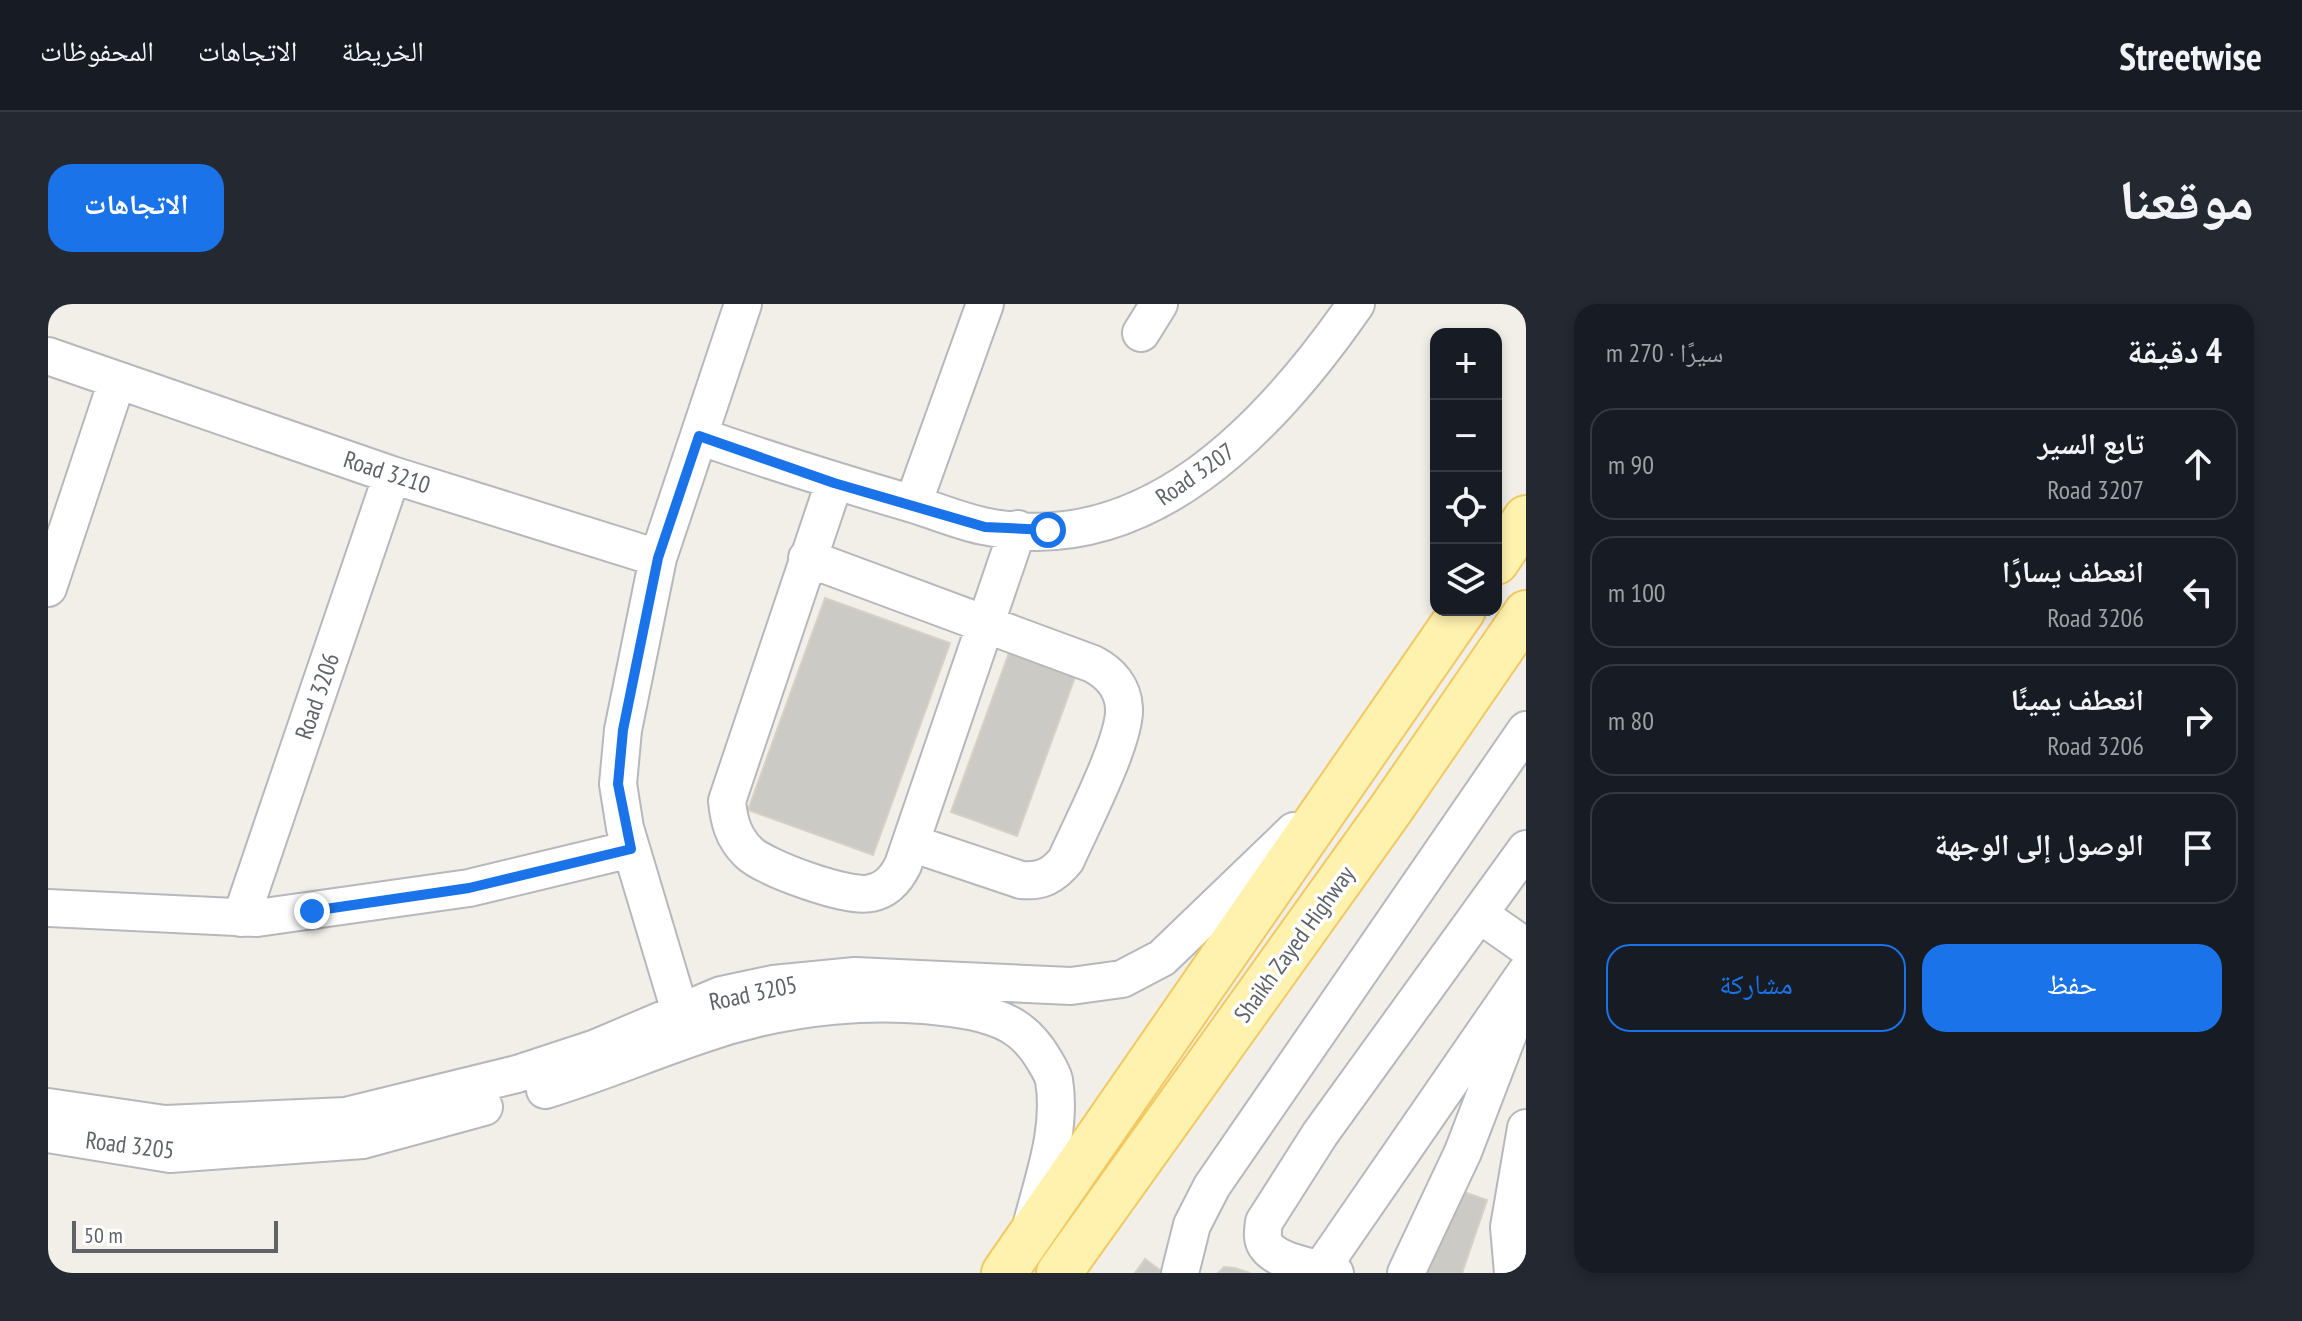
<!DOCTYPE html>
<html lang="ar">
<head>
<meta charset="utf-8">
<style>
  body { margin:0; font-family:"PT Sans Narrow","Noto Naskh Arabic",sans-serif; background:#242831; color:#f1f3f6; direction:rtl }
  .controls { position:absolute; right:24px; top:24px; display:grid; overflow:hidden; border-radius:16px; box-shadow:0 4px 12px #0003 }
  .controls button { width:72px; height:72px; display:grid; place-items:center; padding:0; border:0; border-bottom:2px solid #363941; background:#171b24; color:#f1f3f6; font:40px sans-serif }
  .scale { position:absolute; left:24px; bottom:20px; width:206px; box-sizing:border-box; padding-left:8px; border:4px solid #5f6368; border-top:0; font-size:22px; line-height:28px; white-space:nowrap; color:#5f6368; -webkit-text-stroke:6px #fff; paint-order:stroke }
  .stop { position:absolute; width:24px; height:24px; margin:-18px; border:6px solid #1a73e8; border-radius:50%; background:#fff }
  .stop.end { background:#1a73e8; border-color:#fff; box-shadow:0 2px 8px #0008 }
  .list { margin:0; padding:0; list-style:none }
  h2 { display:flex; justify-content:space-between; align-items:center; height:104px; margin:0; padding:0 32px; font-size:34px }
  h2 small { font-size:26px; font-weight:400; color:#9ea1a6 }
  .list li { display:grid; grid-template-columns:52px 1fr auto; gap:24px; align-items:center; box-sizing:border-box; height:112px; margin:0 16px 16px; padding:0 16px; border:2px solid #363941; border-radius:24px }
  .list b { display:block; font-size:30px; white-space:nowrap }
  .list p { margin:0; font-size:26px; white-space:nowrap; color:#9ea1a6 }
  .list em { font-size:26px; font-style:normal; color:#9ea1a6 }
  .actions { display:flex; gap:16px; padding:24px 32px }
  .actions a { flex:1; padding:18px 0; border:2px solid #1a73e8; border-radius:24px; text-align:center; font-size:28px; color:#1a73e8 }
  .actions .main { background:#1a73e8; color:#fff }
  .icon { flex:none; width:44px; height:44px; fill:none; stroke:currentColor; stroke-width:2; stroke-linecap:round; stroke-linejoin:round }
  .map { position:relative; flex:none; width:1478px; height:969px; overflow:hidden; direction:ltr; border-radius:24px }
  header { display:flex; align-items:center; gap:48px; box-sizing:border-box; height:112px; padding:0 40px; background:#171b24; border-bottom:2px solid #363941 }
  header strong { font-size:38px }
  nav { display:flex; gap:44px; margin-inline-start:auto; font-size:28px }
  .intro { display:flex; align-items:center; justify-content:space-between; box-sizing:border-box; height:192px; padding:0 48px }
  h1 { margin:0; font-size:56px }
  .button { padding:20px 36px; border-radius:24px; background:#1a73e8; color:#fff; font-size:28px; font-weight:700 }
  main { display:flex; gap:48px; padding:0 48px }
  aside { flex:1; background:#171b24; border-radius:24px; box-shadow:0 4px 12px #0003 }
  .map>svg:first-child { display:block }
  .building { fill:#cccac5; stroke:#d6d1c6; stroke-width:2 }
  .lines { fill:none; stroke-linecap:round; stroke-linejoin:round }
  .minor-casing { stroke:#b5b8bc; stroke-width:40 }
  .major-casing { stroke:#f2c960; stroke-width:48 }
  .minor { stroke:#fff; stroke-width:36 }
  .major { stroke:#fff2af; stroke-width:44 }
  .route { stroke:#1a73e8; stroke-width:10 }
  .labels { text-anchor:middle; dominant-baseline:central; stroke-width:7; stroke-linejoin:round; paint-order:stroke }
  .street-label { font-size:24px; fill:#5f6368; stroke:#fff }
</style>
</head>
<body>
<header>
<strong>Streetwise</strong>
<nav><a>الخريطة</a><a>الاتجاهات</a><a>المحفوظات</a></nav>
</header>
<div class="intro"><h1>موقعنا</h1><a class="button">الاتجاهات</a></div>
<main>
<aside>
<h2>4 دقيقة<small>سيرًا · 270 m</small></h2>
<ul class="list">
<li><svg class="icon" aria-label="ahead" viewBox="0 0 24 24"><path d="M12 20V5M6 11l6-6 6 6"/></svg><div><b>تابع السير</b><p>Road 3207</p></div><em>90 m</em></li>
<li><svg class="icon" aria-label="left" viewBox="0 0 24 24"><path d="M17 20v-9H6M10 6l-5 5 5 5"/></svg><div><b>انعطف يسارًا</b><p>Road 3206</p></div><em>100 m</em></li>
<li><svg class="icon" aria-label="right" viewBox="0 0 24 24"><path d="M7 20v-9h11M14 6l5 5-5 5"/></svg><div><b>انعطف يمينًا</b><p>Road 3206</p></div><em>80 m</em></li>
<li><svg class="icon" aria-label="arrive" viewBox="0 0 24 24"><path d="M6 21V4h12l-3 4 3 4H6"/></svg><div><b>الوصول إلى الوجهة</b></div></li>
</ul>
<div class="actions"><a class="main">حفظ</a><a>مشاركة</a></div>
</aside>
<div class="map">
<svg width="1478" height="969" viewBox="0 0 1478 969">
  <rect width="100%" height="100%" fill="#f1efe8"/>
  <path class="building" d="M777 294 902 339 825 551 700 506Z
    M961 349 1027 373 969 532 903 508Z
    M1402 883 1439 896 1414 969H1373Z
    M1097 955 1116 969H1087Z
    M1176 963 1187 964 1202 969H1170Z"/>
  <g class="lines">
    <g class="minor-casing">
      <path id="minor" d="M1093 29 1111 0
        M0 52 344 171 610 254
        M651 132C722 157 793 179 865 200 888 207 911 217 935 222 1099 258 1224 121 1308 0
        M786 179 679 497C681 517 685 533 700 548 716 564 801 595 823 589 839 586 848 575 855 561L970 225
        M865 200 937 0
        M759 254 1045 360C1062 369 1075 383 1076 404 1078 436 1033 522 1018 556 1005 572 993 578 973 576L863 539
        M0 284 69 77
        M0 604 209 614 421 584 583 545
        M1431 610 1478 643
        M193 614 344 171
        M639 731 577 524 570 480 575 426 610 254 695 0
        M497 786C550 770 599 749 652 731 737 701 833 691 922 707 955 714 977 724 995 754 999 761 1004 768 1006 776 1014 825 996 872 984 919
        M0 803 117 820 298 812 469 770 548 744 673 691 725 680 807 672 1023 682 1074 675 1114 654 1246 527
        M0 830 122 850 315 836 436 803
        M1273 965 1478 668
        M1132 969 1144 921 1164 882 1478 426
        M1287 969C1269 964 1231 959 1219 943 1213 936 1215 926 1216 918L1272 830 1478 545
        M1358 969 1415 848 1471 702
        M1465 969 1461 923 1478 824"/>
    </g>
    <g class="major-casing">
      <path id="major" d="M1448 258 1478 214
        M956 969 1415 306
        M1011 969 1343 505 1478 309"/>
    </g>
    <use href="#minor" class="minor"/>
    <use href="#major" class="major"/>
  </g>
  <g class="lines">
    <path class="route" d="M264 607 421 584 583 545 570 480 575 426 610 254 651 132 786 179 937 223 1000 226"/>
  </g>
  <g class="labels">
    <g class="street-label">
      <text transform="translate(339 168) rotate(18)">Road 3210</text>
      <text transform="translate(1147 170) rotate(-35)">Road 3207</text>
      <text transform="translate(269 392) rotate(-71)">Road 3206</text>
      <text transform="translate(1246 640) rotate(-54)">Shaikh Zayed Highway</text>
      <text transform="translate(705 689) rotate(-12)">Road 3205</text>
      <text transform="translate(82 841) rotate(7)">Road 3205</text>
    </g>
  </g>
</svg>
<div class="controls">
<button>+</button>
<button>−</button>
<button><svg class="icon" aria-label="locate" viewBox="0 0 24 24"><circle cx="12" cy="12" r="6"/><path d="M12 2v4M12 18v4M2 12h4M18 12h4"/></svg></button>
<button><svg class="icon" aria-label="layers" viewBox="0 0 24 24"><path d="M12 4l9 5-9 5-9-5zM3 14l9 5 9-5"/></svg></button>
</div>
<div class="scale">50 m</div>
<div class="stop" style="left:1000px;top:226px"></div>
<div class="stop end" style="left:264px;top:607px"></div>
</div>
</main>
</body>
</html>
